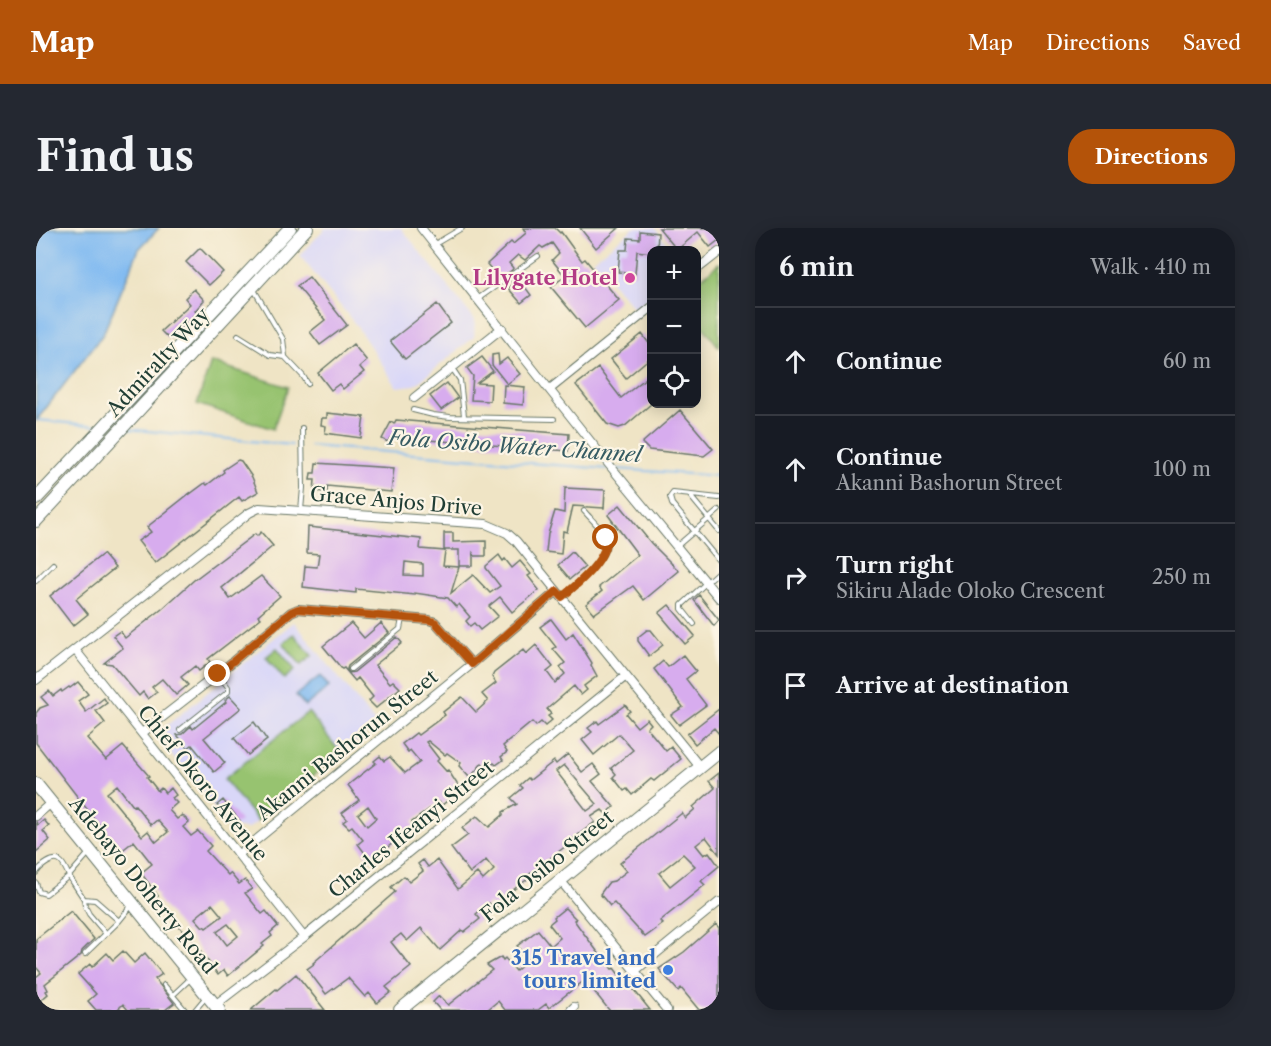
<!DOCTYPE html>
<html lang="en">
<head>
<meta charset="utf-8">
<style>
  body { margin:0; font-family:"Libre Caslon Text",serif; background:#242831; color:#f1f3f6 }
  .controls { position:absolute; right:18px; top:18px; display:grid; overflow:hidden; border-radius:12px; box-shadow:0 3px 15px #0003 }
  .controls button { width:54px; height:54px; display:grid; place-items:center; padding:0; border:0; border-bottom:2px solid #363941; background:#171b24; color:#f1f3f6; font:30px sans-serif }
  .stop { position:absolute; width:18px; height:18px; margin:-14px; border:4px solid #b45309; border-radius:50%; background:#fff }
  .stop.end { background:#b45309; border-color:#fff; box-shadow:0 2px 6px #0008 }
  .list { margin:0; padding:0; list-style:none }
  h2 { display:flex; justify-content:space-between; align-items:center; height:78px; margin:0; padding:0 24px; font-size:26px }
  h2 small { font-size:20px; font-weight:400; color:#9ea1a6 }
  .list li { display:grid; grid-template-columns:39px 1fr auto; gap:18px; align-items:center; box-sizing:border-box; height:108px; padding:0 24px; border-top:2px solid #363941 }
  .list b { display:block; font-size:22px; white-space:nowrap }
  .list p { margin:0; font-size:20px; white-space:nowrap; color:#9ea1a6 }
  .list em { font-size:20px; font-style:normal; color:#9ea1a6 }
  .icon { flex:none; width:33px; height:33px; fill:none; stroke:currentColor; stroke-width:2; stroke-linecap:round; stroke-linejoin:round }
  .map { position:relative; flex:none; width:683px; height:782px; overflow:hidden; border-radius:24px }
  header { display:flex; align-items:center; gap:36px; box-sizing:border-box; height:84px; padding:0 30px; background:#b45309; color:#fff }
  header strong { font-size:28px }
  nav { display:flex; gap:33px; margin-inline-start:auto; font-size:21px }
  .intro { display:flex; align-items:center; justify-content:space-between; box-sizing:border-box; height:144px; padding:0 36px }
  h1 { margin:0; font-size:42px }
  .button { padding:15px 27px; border-radius:24px; background:#b45309; color:#fff; font-size:21px; font-weight:700 }
  main { display:flex; gap:36px; padding:0 36px }
  aside { flex:1; background:#171b24; border-radius:24px; box-shadow:0 3px 15px #0003 }
  .map>svg:first-child { display:block }
  .built { fill:#d9d7f8 }
  .green { fill:#97c370; stroke:#5b8052; stroke-width:1.5 }
  .water { fill:#80baf1; stroke:#507c92; stroke-width:1.5 }
  .lines { fill:none; stroke-linecap:round; stroke-linejoin:round }
  .stream { stroke:#80baf1; stroke-width:2 }
  .building { fill:#d7acee; fill-rule:evenodd }
  .lane-casing { stroke:#687767; stroke-width:6 }
  .street-casing { stroke:#687767; stroke-width:10 }
  .secondary-casing { stroke:#687767; stroke-width:14 }
  .primary-casing { stroke:#687767; stroke-width:14 }
  .lane { stroke:#fff; stroke-width:4 }
  .street { stroke:#fff; stroke-width:8 }
  .secondary { stroke:#fff; stroke-width:12 }
  .primary { stroke:#fff; stroke-width:12 }
  .route { stroke:#b45309; stroke-width:8 }
  .hotel-dot { fill:#d1479c; stroke:#fcf5e5; stroke-width:2 }
  .shop-dot { fill:#3f7fe0; stroke:#fcf5e5; stroke-width:2 }
  .labels { text-anchor:middle; dominant-baseline:central; stroke-width:4.5; stroke-linejoin:round; paint-order:stroke }
  .hotel-label { font-size:20px; font-weight:bold; fill:#b23c85; stroke:#fcf5e5; text-anchor:end }
  .street-label { font-size:20px; fill:#1f3d34; stroke:#fcf5e5 }
  .shop-label { font-size:20px; font-weight:bold; fill:#366cbe; stroke:#fcf5e5; text-anchor:end }
  .water-label { font-size:21px; font-style:italic; fill:#375c63; stroke:#fcf5e5 }
</style>
</head>
<body>
<header>
<strong>Map</strong>
<nav><a>Map</a><a>Directions</a><a>Saved</a></nav>
</header>
<div class="intro"><h1>Find us</h1><a class="button">Directions</a></div>
<main>
<div class="map">
<svg width="683" height="782" viewBox="0 0 683 782">
  <rect width="100%" height="100%" fill="#fcf5e5"/>
  <filter id="ink" filterUnits="userSpaceOnUse"><feTurbulence type="fractalNoise" baseFrequency=".0167" numOctaves="2"/><feDisplacementMap in="SourceGraphic" scale="12" xChannelSelector="R" yChannelSelector="G"/><feConvolveMatrix kernelMatrix="1 2 1 2 8 2 1 2 1" color-interpolation-filters="sRGB"/></filter>
  <filter id="wash" filterUnits="userSpaceOnUse"><feTurbulence type="fractalNoise" baseFrequency=".008" numOctaves="4" result="noise"/><feDisplacementMap in="SourceGraphic" scale="24" xChannelSelector="R" yChannelSelector="G"/><feGaussianBlur stdDeviation="1.35" result="paint"/><feColorMatrix in="noise" values="0 0 0 0 0 0 0 0 0 0 0 0 0 0 0 0 0 1.4 0 .05"/><feComposite in="paint" operator="in"/></filter>
  <g filter="url(#wash)">
    <rect width="100%" height="100%" fill="#efe4c5"/>
    <path class="built" d="M289 0H365L439 92 438 109 379 157 361 159 320 97 264 28Z
      M598 0H619L636 22H616L615 68 599 81 557 32Z
      M258 394 341 497 212 601 194 599 126 515 129 499Z"/>
    <path class="green" d="M683 35V119L661 91V54Z
      M175 134 252 159 237 201 161 176Z
      M258 406 276 428 265 437 247 415Z
      M241 420 259 442 248 451 230 429Z
      M272 484 305 525 222 593 188 551Z"/>
    <path class="water" d="M0 0H123L103 21 67 106 0 193Z
      M284 448 293 459 269 478 260 467Z"/>
    <g class="lines">
      <path class="stream" d="M2 192 62 198
        M91 201 256 217
        M274 218 572 241
        M581 241 683 248"/>
    </g>
    <g id="blocks">
      <path class="building" d="M487 0H519L524 5 525 4 546 33 549 31 583 72 549 100 515 59 529 48 516 32 523 25 516 15 507 20 504 18 489 32 482 27 473 35 477 40 476 42 463 51 451 36 475 14 477 16 490 5Z
        M544 0H583L560 20Z
        M623 0H683V12L674 19 662 4 641 22Z
        M604 3 622 5 621 22H615V25L601 23 599 46 582 44 584 22H591L592 10 604 11Z
        M164 20 187 44 173 57 150 34Z
        M481 48 495 67 485 75 472 60 477 56 474 53Z
        M273 49 311 97 284 117 274 104 289 92 261 58Z
        M158 61 168 72 159 83 161 85 135 110H132L125 103 154 76 149 70Z
        M401 76 415 95 369 131 354 113Z
        M606 106 615 118V129L590 150 575 131Z
        M317 116 331 133 324 139 328 144 307 161 303 156 295 162 282 145Z
        M462 126 463 136 471 130 484 146 471 156 456 137V127Z
        M446 129 457 143 441 155 455 156 454 173 435 172 437 148 431 140Z
        M562 140 585 170 615 146V176L589 198 583 200 571 196 540 157Z
        M411 155 422 170 405 182 394 168Z
        M468 157 489 159 487 177 467 175Z
        M644 182 677 221 668 228 613 222 606 215Z
        M291 185 328 189 325 210 289 205 290 198 285 197 286 190H291Z
        M360 192 533 206 532 223 392 212 354 210 352 214 346 211 355 194 358 196Z
        M202 232 205 233 216 249 222 264 206 273 203 269 119 335 102 313 115 304 111 299 154 265V266L169 255 171 257 188 244 187 242Z
        M280 235 358 240 355 264 291 258V264L278 263 279 252H274L275 245H279Z
        M529 260 569 262 568 280 537 278 531 304 527 303 525 326 510 324 512 306 519 283 528 285Z
        M584 277 615 315 643 343 608 372 597 358 558 386 550 376 566 363 563 359 602 327 572 287Z
        M272 299 385 311 384 321 409 323 407 338 423 339 415 365 437 347 454 365 464 358 450 340V338L463 327 467 333 469 331 476 340 484 333 495 346 492 348 503 362 476 384 464 369 453 378 462 388 444 402 438 395 434 398 430 393 434 389 423 376 420 379 412 370 379 365V367L320 361V365L267 359 269 338 281 339 283 326 271 325ZM369 334 387 336V348L368 347Z
        M225 304 237 318 186 360 194 371 225 348 244 368 222 387 225 390 172 431 174 434 163 443 159 438 145 449 152 457 140 467 126 451 116 459 121 464 112 471 107 464 103 468 76 436 68 435 87 420 77 408 84 403 89 410 126 381 158 352 219 306 221 308Z
        M408 305H417V314L450 313V328H439L437 325V338H423V322H408Z
        M536 324 549 339 534 351 522 337Z
        M67 326 79 340 40 371 52 386 37 398 14 368Z
        M663 367 683 392 678 398 658 372Z
        M633 377 659 408 649 416 623 385Z
        M515 391 530 411 537 405 556 435 555 437 561 448 548 458 551 462 545 467 538 458 511 481 515 486 512 488 516 492 509 498 505 494 500 498 496 494 467 518 471 524 465 529 467 532 460 537 458 535 450 541 446 535 434 550 423 538 425 535 411 525 409 527 392 513 390 514 403 531 401 533 410 543 412 542 425 562 406 577 403 574 376 594 379 599 334 632 322 616 327 612 316 598 313 600 307 594 311 591 306 585 323 572 312 557 340 535 338 533 344 528 348 533 354 529 369 545 384 534 374 522 372 524 366 516 380 505 382 507 409 487 407 484 426 469 440 484 452 473 446 466 460 455 456 449 458 445 487 422 490 426 500 417 517 439 511 444 519 455 529 446 524 439 529 435 517 421 520 419 504 399ZM332 578 340 590 331 598 322 586Z
        M315 395 328 410 345 395 353 405 312 438 311 441 313 445 318 444 361 409 366 415 339 437 354 455 357 453 364 460 340 480 333 473 337 469 322 450 319 453 308 440 306 441 287 418Z
        M611 402H615L627 417 613 428 602 413V409Z
        M647 427 660 443 650 451 670 477 643 497 635 487 647 479 618 441 627 433 632 439Z
        M42 454 52 466 42 473 50 484 68 470 71 475 60 483 69 495 51 510 70 532 87 518 113 548 111 549 122 563 125 560 129 565 135 560 140 567 136 570 141 575 133 582 141 591 146 587 153 594 147 599 155 608 162 603 175 618 170 623 192 647 194 645 203 656 209 652 216 661 209 665 226 686 230 683 242 698 234 705 236 708 226 716 228 718 192 748 188 742 182 747 150 703 148 704 120 669 122 668 105 645 116 636 98 613 84 624 0 515V485L4 480 12 477 5 469 13 463 17 468 25 462 26 464 33 459 34 460ZM81 557 97 578 99 577 115 597 121 592 132 604 120 614 112 603 106 608 71 565ZM176 676 186 688 170 700 168 698 167 699 159 690ZM192 696 202 708 191 717 181 704Z
        M194 468 205 480 168 510 189 535 178 544 156 517 152 520 141 507 146 506 155 498 157 501 190 474 189 472Z
        M589 477 594 483 590 486 601 499 611 491 615 496 611 500 630 523 635 519 645 531 618 553 615 551 596 567 591 561 588 563 577 549 580 546 575 540 597 522 583 506 558 527 546 512 556 504 552 500 561 493 563 496Z
        M683 481V506L678 500 659 516 651 506Z
        M218 494 231 512 212 527 198 510Z
        M532 526 546 544 557 536 565 546 556 553 578 579 570 586 566 582 555 589 559 594 538 610 539 611 491 648 493 650 473 665 474 667 458 681 453 675 440 686 444 691 428 704 426 702 404 722 385 700 371 713 365 706 355 714 375 739 350 759 355 764 341 775 333 765 329 769 312 750 290 766 271 741 278 736 277 735 359 664 355 659 368 648 373 654 387 643 382 636 387 632 392 639 401 632 422 661 441 645 447 652 458 642 450 632 434 645 415 620 432 607 426 600 441 588 453 599 467 587V584L481 576 475 570 487 560 484 557 492 550 494 552 518 533 520 536ZM528 537 561 576 551 583 520 543Z
        M683 545V626L670 609 660 617 668 627 673 624 683 638 665 653 669 657 624 693 627 696 609 709 578 675 574 678 564 666 573 654 578 653 591 643 584 635 646 585 649 590 659 581 657 579 679 560 673 553ZM647 626 659 638 634 658 623 645Z
        M187 572 204 593 198 598 181 577Z
        M8 592 13 598 7 603 14 612 0 624V594L2 597Z
        M529 680 540 691 538 692 543 699 561 723 576 741 578 740 584 748 585 746 614 782H573L549 752 513 780 510 776 502 782H469L462 773 451 782H404L397 774 403 768 412 777 456 742 451 737 465 729 467 732 469 730 480 743 492 732 481 718 502 702 515 718 524 710 513 696 519 691 518 689Z
        M35 683 58 711 46 723 45 727 9 756 12 762 10 763 12 766 4 773 0 768V749L5 745 0 739V711Z
        M680 696 683 700V782H663L645 760 642 763 623 741 648 724Z
        M87 723 98 735 109 725 126 746 119 751 138 775 129 782H92L87 776 81 782H60L52 773 60 766 42 746 54 736 56 739 71 725 77 732Z
        M260 746 289 782H215L240 761 241 762Z"/>
    </g>
  </g>
  <g filter="url(#ink)">
    <use href="#blocks" fill-opacity="0" stroke="#687767" stroke-width="1.5"/>
    <g class="lines">
      <g class="lane-casing">
        <path id="lane" d="M399 16 426 0
          M217 60 247 111 249 128
          M443 70 502 28
          M202 107 234 127 249 129 267 148 272 156
          M416 140 424 152 428 188
          M377 182 397 187 414 189 518 191
          M655 269 683 303
          M683 270 637 265 634 269 636 276 683 333
          M265 282 267 260 266 200
          M641 318 683 282
          M0 353 17 336
          M527 369C538 359 578 325 570 309 565 300 555 291 548 283
          M658 396 646 381V377L683 343
          M315 441 364 401 366 391
          M144 502 192 464V459L182 446
          M52 626 33 648 48 671 49 678 53 686 70 706
          M0 645C4 639 18 627 25 634 29 638 31 644 33 648L10 666 3 664 0 655
          M48 671 59 672 83 693
          M49 726 83 693 96 677
          M128 757 149 782
          M137 767 154 751
          M159 782 169 770"/>
      </g>
      <g class="street-casing">
        <path id="street" d="M385 0 566 228 683 370
          M660 42 683 24
          M514 161 616 79
          M378 170 466 100
          M40 423 268 709
          M0 452 213 285 223 280 450 296 471 305 480 313 664 539
          M106 505 182 446 255 384 262 381 393 392 399 394 436 436
          M0 588 15 575
          M203 626 436 436 521 363
          M524 652 631 782
          M599 743 683 674
          M179 777 268 709 590 448
          M535 782 538 779"/>
      </g>
      <g class="secondary-casing">
        <path id="secondary" d="M0 556 183 782
          M364 782 683 524"/>
      </g>
      <g class="primary-casing">
        <path id="primary" d="M0 271 254 0
          M0 293 271 0"/>
      </g>
      <use href="#lane" class="lane"/>
      <use href="#street" class="street"/>
      <use href="#secondary" class="secondary"/>
      <use href="#primary" class="primary"/>
    </g>
  </g>
  <g class="lines" filter="url(#ink)">
    <path class="route" d="M182 446 255 384 262 381 393 392 399 394 436 436 521 363 526 369C542 356 572 331 570 310"/>
  </g>
  <circle class="hotel-dot" cx="594" cy="50" r="6"/>
  <circle class="shop-dot" cx="632" cy="742" r="6"/>
  <g class="labels">
    <g class="hotel-label">
      <text x="582" y="50">Lilygate Hotel</text>
    </g>
    <g class="street-label">
      <text transform="translate(122 134) rotate(-47)">Admiralty Way</text>
      <text transform="translate(360 273) rotate(5)">Grace Anjos Drive</text>
      <text transform="translate(311 517) rotate(-39)">Akanni Bashorun Street</text>
      <text transform="translate(167 555) rotate(51)">Chief Okoro Avenue</text>
      <text transform="translate(375 601) rotate(-39)">Charles Ifeanyi Street</text>
      <text transform="translate(511 638) rotate(-39)">Fola Osibo Street</text>
      <text transform="translate(107 657) rotate(51)">Adebayo Doherty Road</text>
    </g>
    <g class="shop-label">
      <text x="620" y="730">315 Travel and<tspan x="620" dy="23">tours limited</tspan></text>
    </g>
    <g class="water-label">
      <text transform="translate(479 218) rotate(4)">Fola Osibo Water Channel</text>
    </g>
  </g>
</svg>
<div class="controls">
<button>+</button>
<button>−</button>
<button><svg class="icon" aria-label="locate" viewBox="0 0 24 24"><circle cx="12" cy="12" r="6"/><path d="M12 2v4M12 18v4M2 12h4M18 12h4"/></svg></button>
</div>
<div class="stop" style="left:570px;top:310px"></div>
<div class="stop end" style="left:182px;top:446px"></div>
</div>
<aside>
<h2>6 min<small>Walk · 410 m</small></h2>
<ul class="list">
<li><svg class="icon" aria-label="ahead" viewBox="0 0 24 24"><path d="M12 20V5M6 11l6-6 6 6"/></svg><div><b>Continue</b></div><em>60 m</em></li>
<li><svg class="icon" aria-label="ahead" viewBox="0 0 24 24"><path d="M12 20V5M6 11l6-6 6 6"/></svg><div><b>Continue</b><p>Akanni Bashorun Street</p></div><em>100 m</em></li>
<li><svg class="icon" aria-label="right" viewBox="0 0 24 24"><path d="M7 20v-9h11M14 6l5 5-5 5"/></svg><div><b>Turn right</b><p>Sikiru Alade Oloko Crescent</p></div><em>250 m</em></li>
<li><svg class="icon" aria-label="arrive" viewBox="0 0 24 24"><path d="M6 21V4h12l-3 4 3 4H6"/></svg><div><b>Arrive at destination</b></div></li>
</ul>
</aside>
</main>
</body>
</html>
